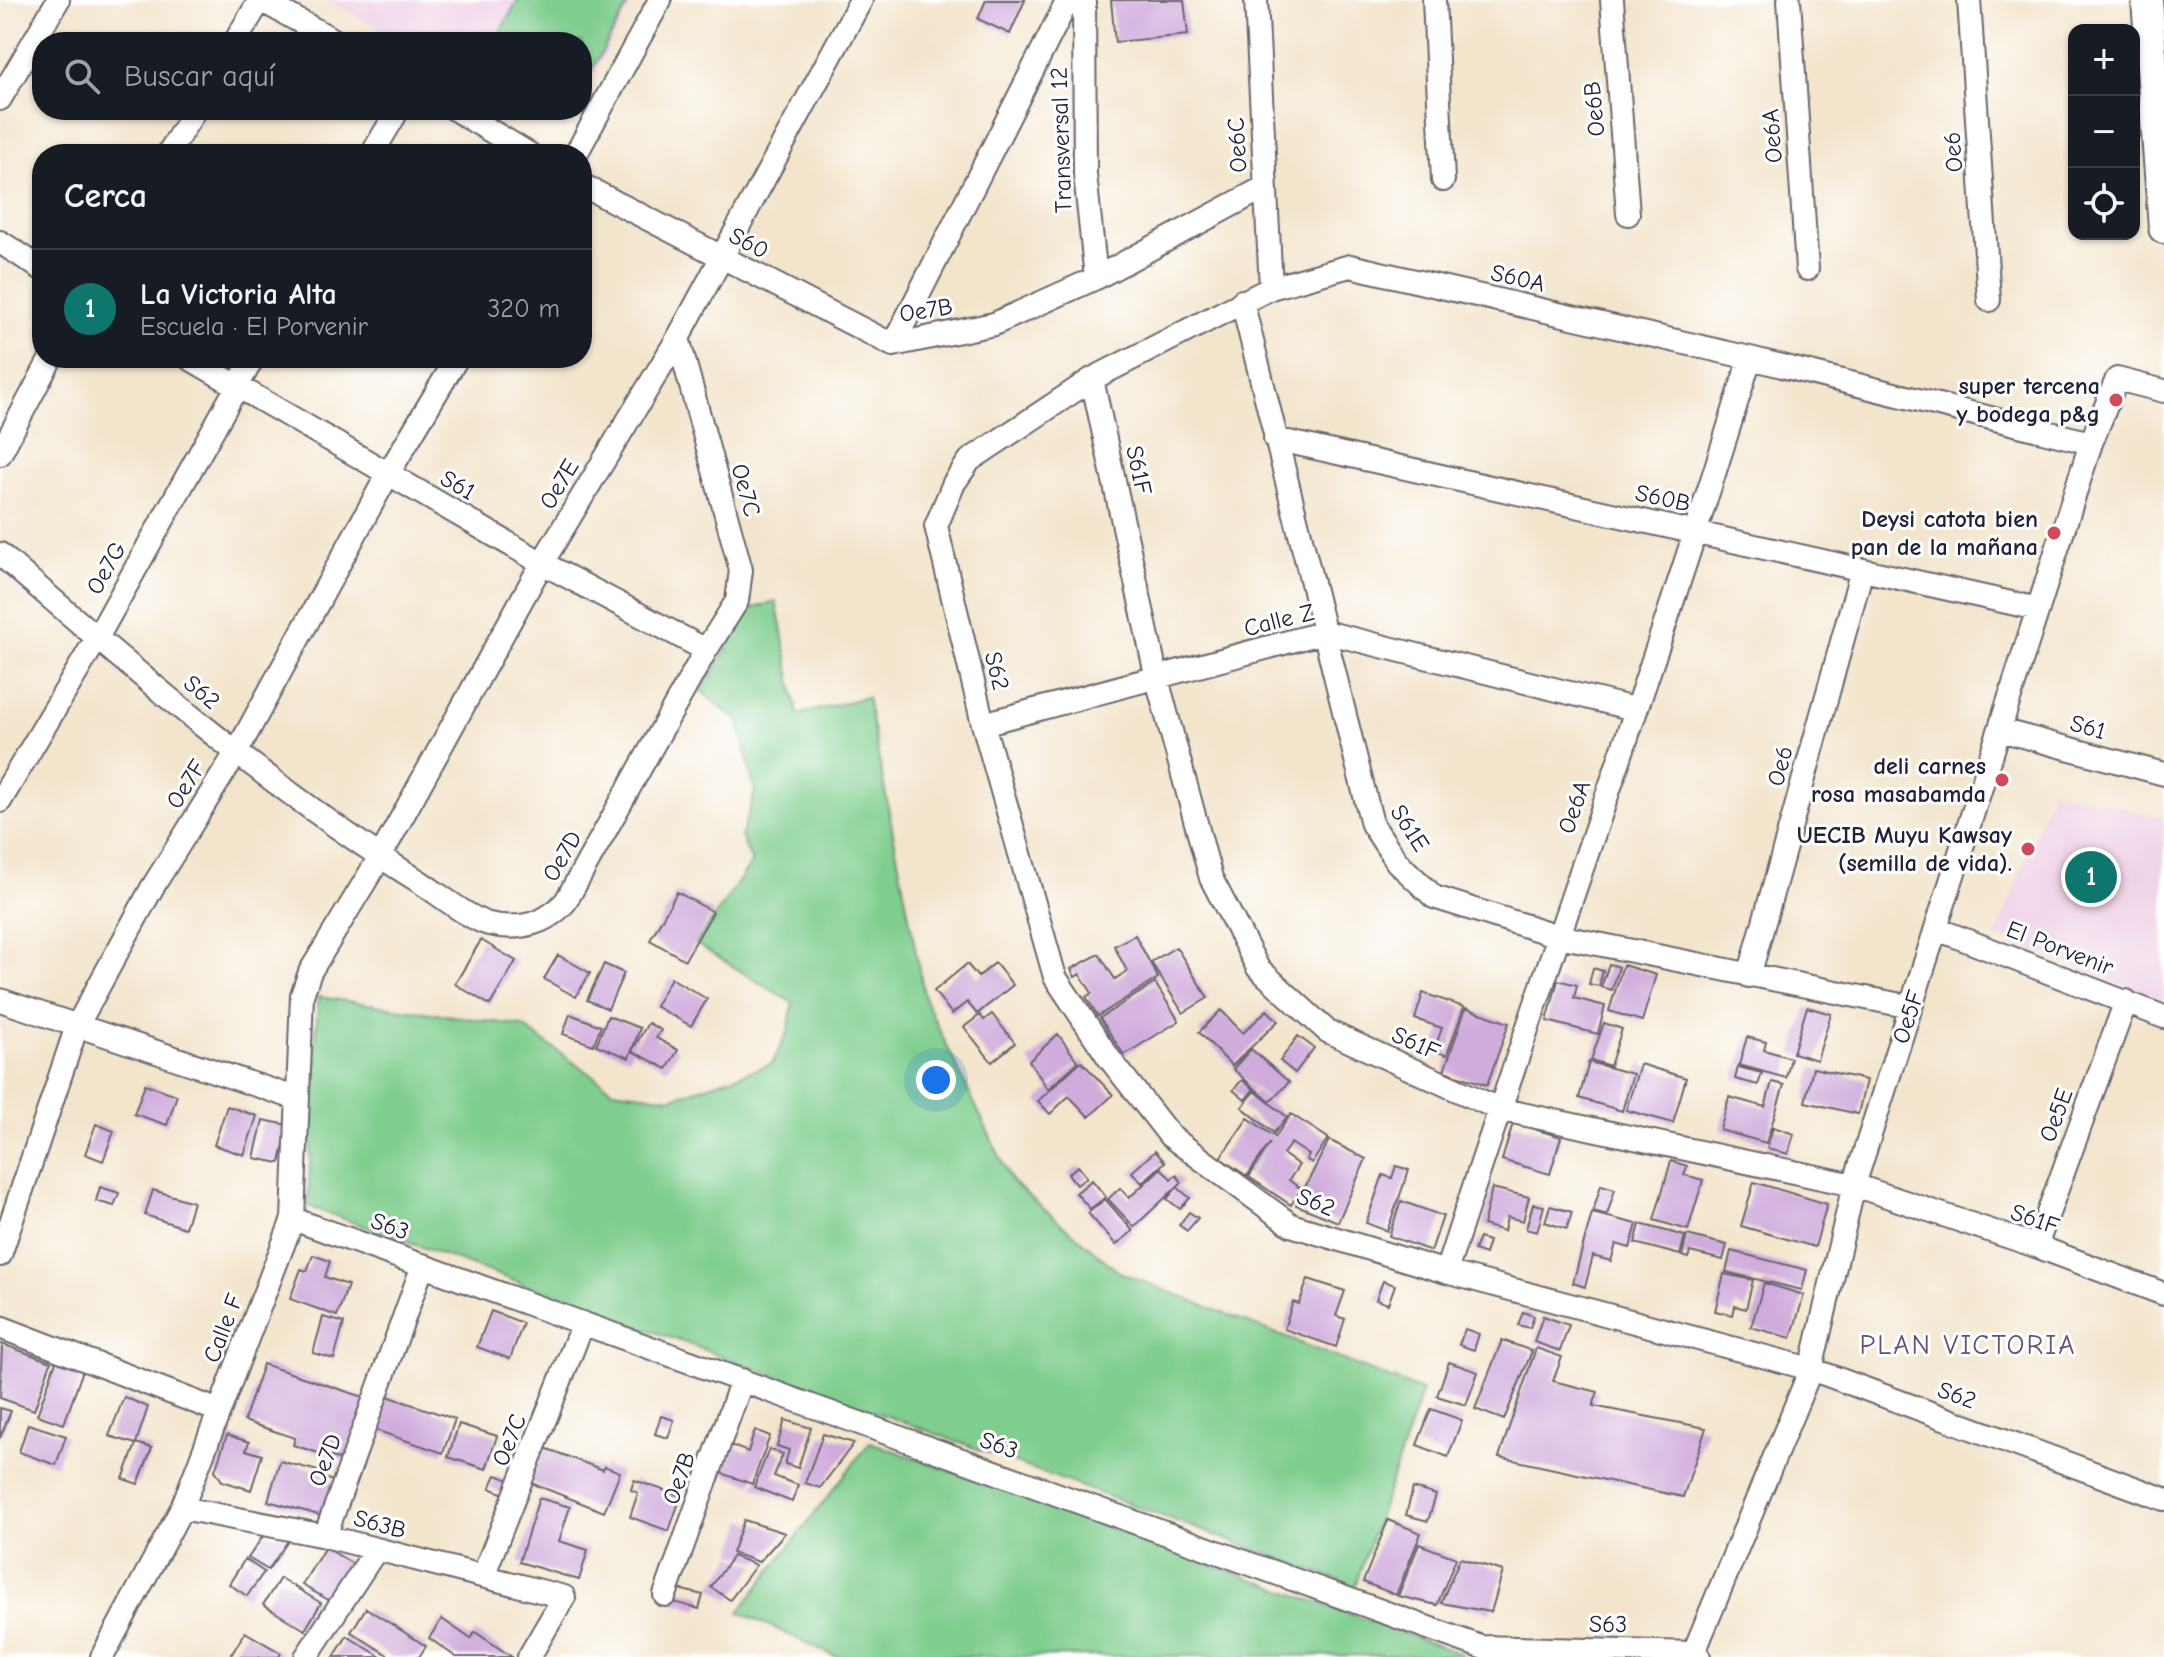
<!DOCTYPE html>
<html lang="es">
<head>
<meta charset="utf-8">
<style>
  body { margin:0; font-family:"Comic Neue",sans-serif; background:#20242c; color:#f1f3f6 }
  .controls { position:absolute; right:24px; top:24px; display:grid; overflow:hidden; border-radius:16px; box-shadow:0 2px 6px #0004 }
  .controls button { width:72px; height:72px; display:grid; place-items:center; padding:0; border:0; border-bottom:2px solid #363941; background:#171b24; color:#f1f3f6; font:40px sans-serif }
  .you { position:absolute; left:936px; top:1080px; width:28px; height:28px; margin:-20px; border:6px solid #fff; border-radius:50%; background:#1a73e8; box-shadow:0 0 0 12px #1a73e833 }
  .badge { display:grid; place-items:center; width:52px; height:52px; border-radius:50%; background:#0f766e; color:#fff; font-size:26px; font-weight:700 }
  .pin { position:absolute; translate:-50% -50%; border:4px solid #fff; box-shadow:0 2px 8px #0006 }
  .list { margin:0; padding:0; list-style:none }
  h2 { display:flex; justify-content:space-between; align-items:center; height:104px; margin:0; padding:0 32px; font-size:34px }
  h2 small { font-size:26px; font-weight:400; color:#9ea1a6 }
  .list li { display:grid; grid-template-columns:52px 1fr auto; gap:24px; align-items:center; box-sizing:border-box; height:120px; padding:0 32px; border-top:2px solid #363941 }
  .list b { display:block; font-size:30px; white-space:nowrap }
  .list p { margin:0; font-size:26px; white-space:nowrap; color:#9ea1a6 }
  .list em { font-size:26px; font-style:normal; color:#9ea1a6 }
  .icon { flex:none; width:44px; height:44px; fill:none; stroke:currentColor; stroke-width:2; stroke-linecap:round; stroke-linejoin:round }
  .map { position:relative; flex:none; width:2164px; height:1657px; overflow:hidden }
  .search { position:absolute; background:#171b24; box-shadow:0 2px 6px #0004; left:32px; top:32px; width:560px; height:88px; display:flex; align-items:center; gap:20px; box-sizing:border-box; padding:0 28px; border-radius:32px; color:#9ea1a6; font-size:30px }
  .panel { position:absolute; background:#171b24; box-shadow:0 2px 6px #0004; left:32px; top:144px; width:560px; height:224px; border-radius:32px }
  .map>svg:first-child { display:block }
  .built { fill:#efd0e6 }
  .green { fill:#7fce8e; stroke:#507864; stroke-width:2 }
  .building { fill:#d0acdc }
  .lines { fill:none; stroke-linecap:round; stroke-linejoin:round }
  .street-casing { stroke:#6b666e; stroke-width:26 }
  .secondary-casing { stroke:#6b666e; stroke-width:34 }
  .street { stroke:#fff; stroke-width:22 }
  .secondary { stroke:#fff; stroke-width:30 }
  .poi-dot { fill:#d1495b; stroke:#fff; stroke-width:3 }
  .labels { text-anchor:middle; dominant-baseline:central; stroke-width:6; stroke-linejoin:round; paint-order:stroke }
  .street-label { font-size:24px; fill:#22223b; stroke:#fff }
  .poi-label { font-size:24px; font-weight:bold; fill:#22223b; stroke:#fff; text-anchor:end }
  .quarter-label { font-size:28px; letter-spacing:2px; fill:#5f5273; stroke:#fff }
</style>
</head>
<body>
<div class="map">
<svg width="2164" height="1657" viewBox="0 0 2164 1657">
  <rect width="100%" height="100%" fill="#fff"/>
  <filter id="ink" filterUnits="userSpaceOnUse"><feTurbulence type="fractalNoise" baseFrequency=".0125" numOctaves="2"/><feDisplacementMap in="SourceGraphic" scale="16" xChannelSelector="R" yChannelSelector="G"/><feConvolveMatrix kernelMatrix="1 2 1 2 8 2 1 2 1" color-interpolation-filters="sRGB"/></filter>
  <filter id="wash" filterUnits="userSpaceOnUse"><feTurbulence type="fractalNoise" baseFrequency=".006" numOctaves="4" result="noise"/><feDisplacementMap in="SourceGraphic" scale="32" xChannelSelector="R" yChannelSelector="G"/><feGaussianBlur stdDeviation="1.8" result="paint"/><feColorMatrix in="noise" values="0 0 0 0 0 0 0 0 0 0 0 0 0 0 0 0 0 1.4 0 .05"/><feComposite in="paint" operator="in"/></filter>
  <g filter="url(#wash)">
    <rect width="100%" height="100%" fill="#f3e5cc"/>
    <path class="built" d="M327 0H634L582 98V42H403Z
      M526 110H575L564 131Z
      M2052 790 2164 818V1001L1996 936Z"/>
    <path class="green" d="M518 0H631L583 86 582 42H502L496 39Z
      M776 601 798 715 867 697 925 1000 1012 1182 1119 1272 1422 1391 1355 1586 308 1206 318 997 522 1026 613 1090 671 1098 772 1064 788 1032 793 1003 696 944 752 862 741 837 755 792 739 722 701 691 751 609Z
      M870 1442 1464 1655 837 1657 739 1612Z"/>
    <g id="blocks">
      <path class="building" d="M986 0H1025L1010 34 978 19Z
        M1111 0H1184L1188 35 1115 42Z
        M677 892 713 912 685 960 650 940Z
        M1135 935 1158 978 1098 1016 1086 997 1092 993 1080 974 1075 977 1071 969 1099 954 1115 979 1127 971 1114 946Z
        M481 940 516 961 490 1005 455 984Z
        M1176 947 1208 998 1183 1013 1151 962Z
        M558 955 590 973 576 997 544 979Z
        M995 963 1013 985 977 1014 967 1002 952 1014 934 991 967 964 978 977Z
        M604 964 624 973 608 1009 587 1000Z
        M1609 964 1619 967 1612 990 1601 987Z
        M1623 965 1656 975 1642 1021 1609 1011Z
        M1593 968 1603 971 1599 986 1589 984Z
        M671 978 707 999 691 1026 655 1006Z
        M1558 980 1577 985 1574 998 1605 1006 1598 1034 1547 1021Z
        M1155 983 1179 1021 1124 1055 1100 1018Z
        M1423 993 1464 1007 1447 1055 1434 1051 1442 1028 1415 1019Z
        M1807 1007 1831 1014 1817 1060 1793 1053Z
        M1466 1008 1509 1023 1487 1085 1444 1071Z
        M1221 1010 1243 1033 1267 1010 1278 1021 1232 1066 1199 1032Z
        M570 1014 601 1026 593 1045 563 1034Z
        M992 1014 1015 1043 992 1062 964 1027 980 1015 984 1020Z
        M608 1016 640 1028 629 1058 596 1045Z
        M648 1023 661 1030 656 1038 678 1050 667 1069 632 1051Z
        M1604 1023 1622 1029 1610 1066 1591 1060Z
        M1058 1034 1078 1062 1048 1089 1029 1061Z
        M1298 1036 1314 1048 1295 1073 1280 1061Z
        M1747 1037 1766 1042 1764 1050 1791 1058 1786 1078 1739 1065Z
        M1251 1049 1289 1082 1270 1102 1233 1069Z
        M1081 1061 1113 1095 1089 1117 1069 1096 1050 1114 1038 1101Z
        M1589 1062 1633 1074 1622 1111 1579 1098Z
        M1640 1064 1686 1078 1673 1123 1626 1110Z
        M1738 1067 1762 1073 1758 1085 1735 1079Z
        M1813 1068 1866 1080 1858 1114 1805 1102Z
        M1242 1080 1254 1089 1245 1100 1233 1090Z
        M1772 1082 1784 1085 1766 1143 1720 1130 1729 1097 1765 1107Z
        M145 1084 177 1095 167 1125 134 1114Z
        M1255 1091 1287 1117 1274 1133 1242 1107Z
        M227 1106 257 1116 244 1155 214 1145Z
        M1291 1114 1328 1138 1312 1163 1306 1159 1309 1155 1291 1143 1283 1154 1299 1165 1289 1180 1301 1189 1291 1205 1249 1177 1270 1143 1247 1176 1220 1158 1248 1118 1275 1137Z
        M263 1120 288 1125 280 1163 254 1158Z
        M1513 1123 1561 1137 1550 1174 1502 1160Z
        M96 1124 114 1131 103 1161 85 1154Z
        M1773 1127 1794 1134 1788 1154 1767 1148Z
        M1329 1140 1366 1159 1338 1222 1296 1205Z
        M1155 1151 1165 1162 1142 1183 1132 1172Z
        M1671 1161 1687 1166 1684 1175 1703 1180 1688 1230 1654 1220Z
        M1078 1166 1087 1177 1077 1185 1068 1174Z
        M1396 1166 1409 1170 1387 1231 1366 1223 1383 1175 1392 1178Z
        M1161 1168 1171 1179 1176 1175 1182 1182 1134 1227 1108 1199 1120 1188 1129 1198Z
        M1092 1180 1106 1197 1090 1209 1076 1193Z
        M1754 1182 1827 1204 1815 1247 1741 1226Z
        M1601 1185 1615 1189 1607 1215 1593 1211Z
        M100 1187 119 1193 114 1206 96 1201Z
        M1177 1187 1190 1198 1180 1209 1167 1199Z
        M1492 1188 1529 1197 1523 1221 1507 1217 1504 1231 1483 1225Z
        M153 1190 193 1202 185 1228 145 1215Z
        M1105 1199 1133 1231 1116 1245 1088 1213Z
        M1401 1201 1443 1216 1431 1251 1389 1236Z
        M1533 1204 1544 1206 1537 1232 1526 1229Z
        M1550 1206 1572 1212 1567 1229 1545 1222Z
        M1189 1212 1198 1218 1187 1231 1179 1225Z
        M1592 1213 1637 1224 1630 1248 1616 1244 1611 1261 1593 1256 1585 1287 1573 1283Z
        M1640 1224 1685 1236 1680 1255 1635 1243Z
        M1687 1235 1727 1245 1723 1260 1690 1252 1688 1258 1682 1256Z
        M1479 1238 1489 1241 1485 1254 1474 1250Z
        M1731 1251 1807 1270 1802 1290 1726 1272Z
        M313 1255 330 1261 325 1277 348 1285 337 1316 290 1299 301 1269 307 1271Z
        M1724 1274 1753 1280 1746 1309 1735 1306 1733 1315 1715 1311Z
        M1308 1279 1345 1291 1336 1316 1345 1319 1336 1347 1284 1329 1293 1302 1299 1304Z
        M1383 1281 1395 1285 1388 1304 1376 1300Z
        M1764 1283 1804 1295 1791 1338 1751 1327Z
        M491 1311 523 1323 510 1359 477 1347Z
        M1523 1312 1534 1316 1530 1328 1518 1325Z
        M1543 1316 1569 1325 1560 1351 1534 1342Z
        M323 1317 344 1323 334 1359 313 1353Z
        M1465 1329 1479 1334 1474 1350 1459 1345Z
        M1502 1340 1532 1351 1504 1420 1475 1409Z
        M2 1344 51 1362 34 1410 0 1398Z
        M1536 1348 1562 1357 1553 1381 1598 1392 1593 1406 1706 1428 1683 1497 1499 1457Z
        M56 1361 83 1370 64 1424 37 1415Z
        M1449 1362 1478 1372 1466 1405 1437 1396Z
        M263 1364 372 1400 351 1463 293 1445 295 1438 244 1421Z
        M384 1395 455 1419 443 1453 372 1429Z
        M124 1397 148 1407 136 1443 152 1448 138 1484 123 1479 136 1444 109 1436Z
        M0 1408 11 1411 0 1438Z
        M1431 1409 1462 1420 1448 1457 1417 1445Z
        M661 1416 674 1420 668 1438 655 1434Z
        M785 1420 811 1428 798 1468 785 1464 789 1450 777 1446Z
        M28 1424 66 1436 56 1465 19 1452Z
        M459 1424 497 1436 486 1469 448 1457Z
        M755 1430 770 1436 752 1484 718 1472 727 1444 748 1452Z
        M823 1434 854 1443 820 1488 805 1483Z
        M227 1435 249 1442 246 1450 262 1455 251 1490 222 1481 215 1470Z
        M545 1448 603 1470 604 1466 620 1472 604 1512 531 1483Z
        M769 1449 783 1454 774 1476 798 1485 792 1502 754 1487Z
        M280 1461 322 1472 323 1478 340 1483 330 1518 268 1501Z
        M496 1475 512 1481 506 1495 490 1488Z
        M634 1480 681 1496 669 1531 630 1517 638 1493 631 1490Z
        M1413 1488 1436 1495 1428 1521 1406 1515Z
        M539 1498 570 1507 559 1541 588 1550 579 1580 519 1562Z
        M744 1520 785 1533 759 1562 732 1553Z
        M1388 1520 1421 1533 1396 1595 1363 1582Z
        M266 1532 290 1538 268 1570 248 1558Z
        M1419 1544 1456 1558 1437 1605 1398 1596Z
        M325 1547 356 1566 334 1603 302 1585Z
        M733 1556 756 1565 730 1600 711 1587Z
        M1460 1558 1503 1571 1491 1612 1441 1603Z
        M245 1559 264 1572 247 1596 229 1584Z
        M280 1578 321 1603 305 1630 263 1605Z
        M678 1589 703 1595 699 1609 674 1602Z
        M366 1608 426 1646 419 1657H391L351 1632Z
        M442 1619 471 1639 475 1632 512 1657H456L429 1638Z
        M245 1632 281 1653 279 1657H230Z
        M347 1636 381 1657H334Z"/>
    </g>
  </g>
  <g filter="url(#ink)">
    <use href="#blocks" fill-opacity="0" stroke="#6b666e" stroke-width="2"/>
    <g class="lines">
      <g class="street-casing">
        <path id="street" d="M261 0 337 42
          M1084 0 1085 174 1096 278
          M1256 0 1271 288
          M1434 0 1443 180
          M1612 0 1628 214
          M1789 0 1807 269
          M1969 0 1989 300
          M235 42 260 0
          M0 99 58 0
          M456 110 529 154
          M168 154 195 110
          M372 154 398 110
          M576 154 660 0
          M582 185 893 345
          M0 242 42 269
          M1242 301 1372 824 1397 862 1434 897 1558 936 1911 1007
          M893 345 994 324 1096 278 1265 187
          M893 345 1068 0
          M189 358 542 563 706 650
          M1092 379 1157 679 1211 878 1258 968 1327 1031 1499 1109 1854 1185 2036 1246 2164 1294
          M1275 439 2038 609
          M2091 443 1750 358 1350 266 1271 288 1092 379 970 460 954 483 936 526 983 724 1055 977 1109 1058 1170 1136 1291 1225 1446 1272 1811 1369 2164 1499
          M0 454 51 358
          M0 554C133 670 267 786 417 880 435 891 470 920 489 924 519 931 547 924 566 901L706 650 737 601 741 570 678 338
          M983 724 1325 632 1634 709
          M2000 730 2164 774
          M0 801 97 638 253 358
          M1937 929 2164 1017
          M1749 976 1862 570
          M0 1000 298 1099
          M293 1219 1481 1647 1694 1653 1699 1657
          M2036 1246 2126 1001
          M0 1255 77 1026 152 888 236 753 388 474 457 358
          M1446 1272C1545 966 1657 665 1750 358
          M0 1327 219 1411
          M182 1508 325 1536 564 1597 529 1657
          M325 1536 423 1265
          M483 1576 583 1323
          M665 1595 742 1380
          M102 1657 182 1508 293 1219 302 995 310 972 380 857 542 563 678 338 861 0
          M306 1657 376 1550
          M1692 1657 1811 1369 1854 1185 2091 443 2117 379 2164 391"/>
      </g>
      <g class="secondary-casing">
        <path id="secondary" d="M2147 0 2164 228"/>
      </g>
      <use href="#street" class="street"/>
      <use href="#secondary" class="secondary"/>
    </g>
  </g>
  <g class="poi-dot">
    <circle cx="2116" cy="400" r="8"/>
    <circle cx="2054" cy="533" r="8"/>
    <circle cx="2002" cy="780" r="8"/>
    <circle cx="2028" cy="849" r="8"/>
  </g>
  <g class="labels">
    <g class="street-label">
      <text transform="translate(1594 109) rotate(-95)">Oe6B</text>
      <text transform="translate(1772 136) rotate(-94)">Oe6A</text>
      <text transform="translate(1061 140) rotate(-92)">Transversal 12</text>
      <text transform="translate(1237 145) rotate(-93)">Oe6C</text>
      <text transform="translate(1953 152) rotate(-94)">Oe6</text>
      <text transform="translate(749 243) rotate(27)">S60</text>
      <text transform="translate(1518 278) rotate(13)">S60A</text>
      <text transform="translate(926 310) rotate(-9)">Oe7B</text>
      <text transform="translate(1139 470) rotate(78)">S61F</text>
      <text transform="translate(559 484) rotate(-59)">Oe7E</text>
      <text transform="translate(458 485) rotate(30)">S61</text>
      <text transform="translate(746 490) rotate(75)">Oe7C</text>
      <text transform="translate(1663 498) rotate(12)">S60B</text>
      <text transform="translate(106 568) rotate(-61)">Oe7G</text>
      <text transform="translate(1279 620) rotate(-14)">Calle Z</text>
      <text transform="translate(997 671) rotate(76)">S62</text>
      <text transform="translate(202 692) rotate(40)">S62</text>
      <text transform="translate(2088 727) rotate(15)">S61</text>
      <text transform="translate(1780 766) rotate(-75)">Oe6</text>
      <text transform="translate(186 784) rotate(-58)">Oe7F</text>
      <text transform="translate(1574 807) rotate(-71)">Oe6A</text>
      <text transform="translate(1410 828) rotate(57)">S61E</text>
      <text transform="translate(562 856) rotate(-60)">Oe7D</text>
      <text transform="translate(2060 948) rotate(21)">El Porvenir</text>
      <text transform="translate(1908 1017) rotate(-72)">Oe5F</text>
      <text transform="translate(1416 1043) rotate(24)">S61F</text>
      <text transform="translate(2056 1115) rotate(-70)">Oe5E</text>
      <text transform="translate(1316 1202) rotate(22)">S62</text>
      <text transform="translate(2035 1219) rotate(19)">S61F</text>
      <text transform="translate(390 1226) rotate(20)">S63</text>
      <text transform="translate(223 1328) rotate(-69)">Calle F</text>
      <text transform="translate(1957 1395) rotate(20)">S62</text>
      <text transform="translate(509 1440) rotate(-68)">Oe7C</text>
      <text transform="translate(999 1445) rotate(20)">S63</text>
      <text transform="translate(325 1460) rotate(-70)">Oe7D</text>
      <text transform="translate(679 1478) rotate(-70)">Oe7B</text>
      <text transform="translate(380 1524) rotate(15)">S63B</text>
      <text transform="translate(1608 1624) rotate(1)">S63</text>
    </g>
    <g class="poi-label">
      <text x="2100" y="386">super tercena<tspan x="2100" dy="28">y bodega p&amp;g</tspan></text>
      <text x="2038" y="519">Deysi catota bien<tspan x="2038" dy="28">pan de la mañana</tspan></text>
      <text x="1986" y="766">deli carnes<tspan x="1986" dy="28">rosa masabamda</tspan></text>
      <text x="2012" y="835">UECIB Muyu Kawsay<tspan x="2012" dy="28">(semilla de vida).</tspan></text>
    </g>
    <g class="quarter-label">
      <text x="1968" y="1345">PLAN VICTORIA</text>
    </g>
  </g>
</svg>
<div class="controls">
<button>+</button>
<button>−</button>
<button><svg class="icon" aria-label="locate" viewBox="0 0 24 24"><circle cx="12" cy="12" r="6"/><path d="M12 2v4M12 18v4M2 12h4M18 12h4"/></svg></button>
</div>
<div class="you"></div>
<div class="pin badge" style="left:2091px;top:877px">1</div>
<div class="search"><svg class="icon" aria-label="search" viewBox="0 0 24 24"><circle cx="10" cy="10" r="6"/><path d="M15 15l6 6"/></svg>Buscar aquí</div>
<section class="panel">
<h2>Cerca<small></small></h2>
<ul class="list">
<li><span class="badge">1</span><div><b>La Victoria Alta</b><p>Escuela · El Porvenir</p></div><em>320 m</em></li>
</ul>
</section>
</div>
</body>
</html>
